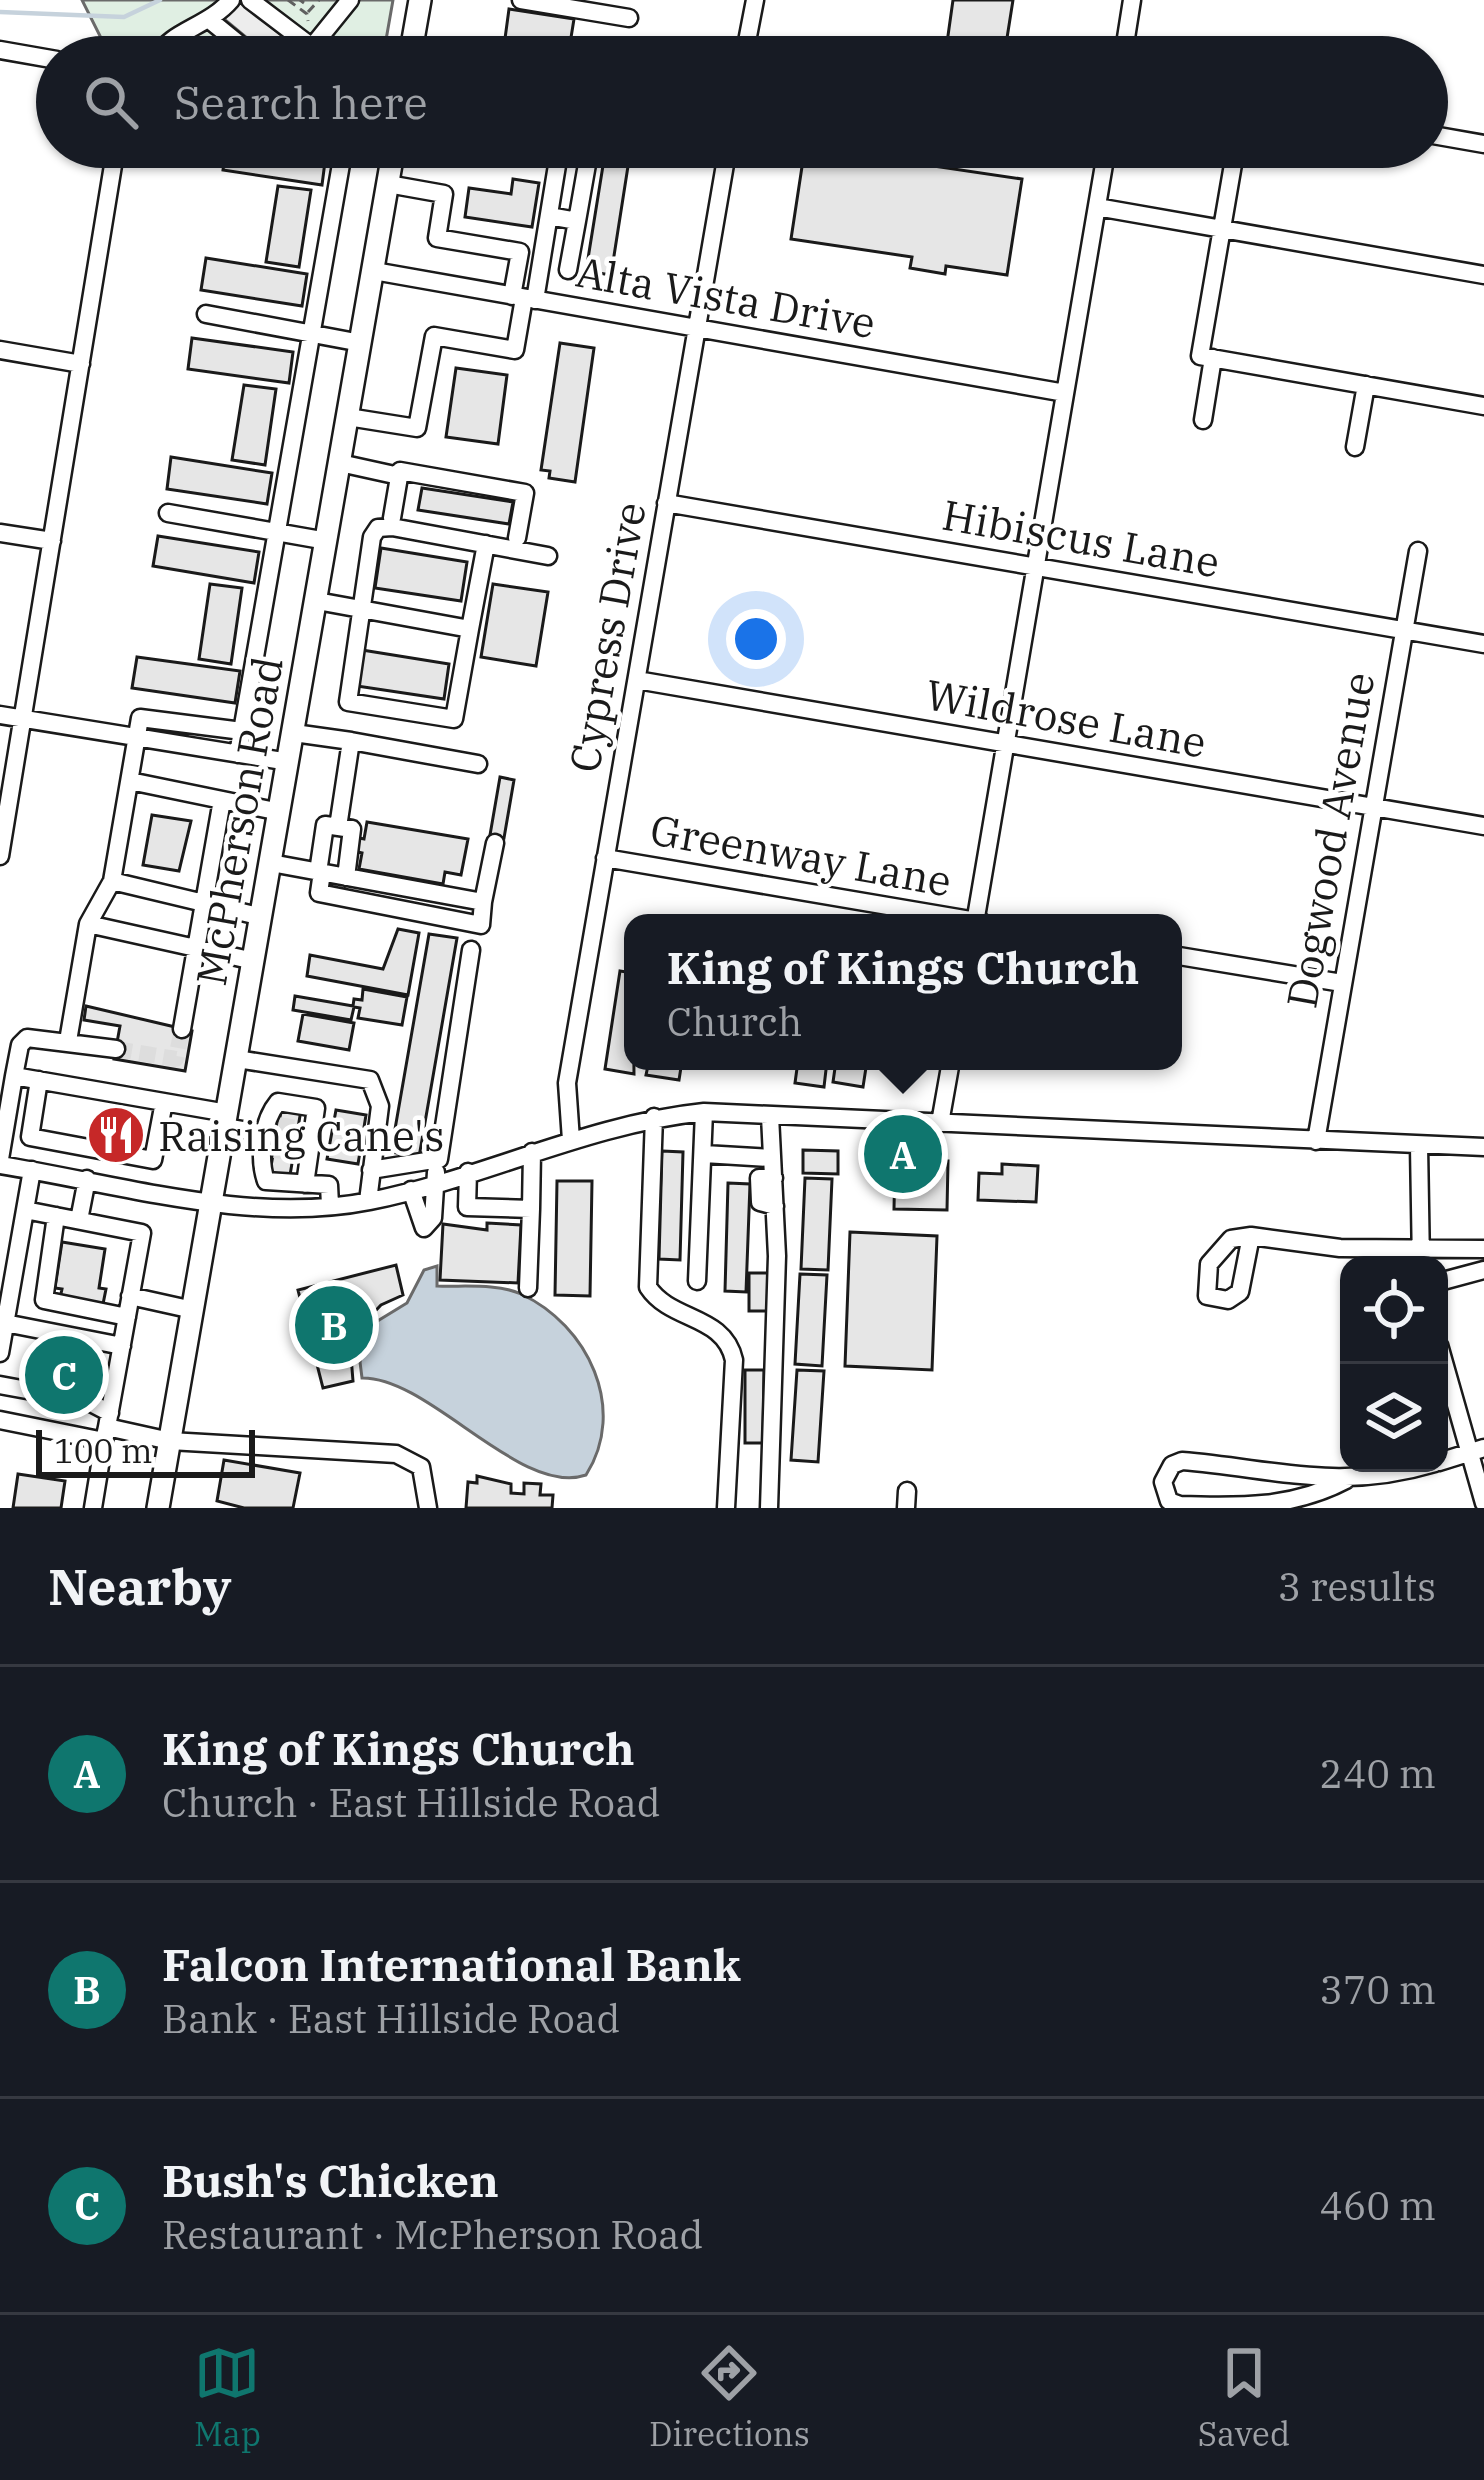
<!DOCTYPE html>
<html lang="en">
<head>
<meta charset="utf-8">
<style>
  body { margin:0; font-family:"IBM Plex Serif",serif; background:#20242c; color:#f1f3f6 }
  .controls { position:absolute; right:36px; bottom:36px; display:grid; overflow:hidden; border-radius:24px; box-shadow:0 3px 9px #0004 }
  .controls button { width:108px; height:108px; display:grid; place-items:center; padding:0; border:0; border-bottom:3px solid #363941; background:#171b24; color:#f1f3f6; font:60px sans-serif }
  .scale { position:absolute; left:36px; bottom:30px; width:219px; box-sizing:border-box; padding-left:12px; border:6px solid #1a1a1a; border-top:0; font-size:33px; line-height:42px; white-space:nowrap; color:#1a1a1a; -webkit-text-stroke:9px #fff; paint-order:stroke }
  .you { position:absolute; left:756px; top:639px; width:42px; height:42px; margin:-30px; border:9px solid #fff; border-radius:50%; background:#1a73e8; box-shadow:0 0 0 18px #1a73e833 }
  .badge { display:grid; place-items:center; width:78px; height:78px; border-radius:50%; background:#0f766e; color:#fff; font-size:39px; font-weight:700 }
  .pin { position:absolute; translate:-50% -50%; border:6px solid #fff; box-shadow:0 3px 12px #0006 }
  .popup { position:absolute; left:624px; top:914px; width:558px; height:156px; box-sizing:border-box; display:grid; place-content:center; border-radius:24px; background:#171b24; filter:drop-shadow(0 3px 9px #0005); font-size:39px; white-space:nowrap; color:#9ea1a6 }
  .popup b { font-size:45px; color:#f1f3f6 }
  .popup::after { content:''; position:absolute; left:50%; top:100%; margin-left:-24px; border:24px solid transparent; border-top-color:#171b24 }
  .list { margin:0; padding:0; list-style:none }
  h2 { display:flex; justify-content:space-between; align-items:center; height:156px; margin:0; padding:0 48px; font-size:51px }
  h2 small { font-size:39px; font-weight:400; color:#9ea1a6 }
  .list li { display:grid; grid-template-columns:78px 1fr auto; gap:36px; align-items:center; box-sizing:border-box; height:216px; padding:0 48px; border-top:3px solid #363941 }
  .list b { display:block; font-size:45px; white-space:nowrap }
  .list p { margin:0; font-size:39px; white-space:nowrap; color:#9ea1a6 }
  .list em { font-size:39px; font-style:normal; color:#9ea1a6 }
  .icon { flex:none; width:66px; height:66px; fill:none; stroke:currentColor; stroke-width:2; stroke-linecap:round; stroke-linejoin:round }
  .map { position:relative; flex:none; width:1484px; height:1508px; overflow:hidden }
  .search { position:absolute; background:#171b24; box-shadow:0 3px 9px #0004; left:36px; right:36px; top:36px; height:132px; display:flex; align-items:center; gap:30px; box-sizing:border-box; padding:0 42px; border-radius:66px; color:#9ea1a6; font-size:45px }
  .sheet { height:804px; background:#171b24 }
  nav { display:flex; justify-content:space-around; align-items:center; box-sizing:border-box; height:168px; border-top:3px solid #363941; background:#171b24; font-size:33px; color:#9ea1a6 }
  nav a { display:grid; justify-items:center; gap:6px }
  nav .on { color:#0f766e }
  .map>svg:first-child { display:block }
  .green { fill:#e0efe3; stroke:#6a6a6a; stroke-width:3 }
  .parking { fill:#ededed; stroke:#6a6a6a; stroke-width:3 }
  .water { fill:#c6d2dc; stroke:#6a6a6a; stroke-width:3 }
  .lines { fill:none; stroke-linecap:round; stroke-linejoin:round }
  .stream { stroke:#c6d2dc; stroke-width:4.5 }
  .building { fill:#e6e6e6; stroke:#1a1a1a; stroke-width:3 }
  .minor-tunnel { stroke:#ddd; stroke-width:16; stroke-dasharray:16 8; stroke-linecap:butt }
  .minor-casing { stroke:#1a1a1a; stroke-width:21 }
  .major-casing { stroke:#1a1a1a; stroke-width:26 }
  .path { stroke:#5f5f5f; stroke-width:3; stroke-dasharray:9 6; stroke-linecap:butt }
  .minor { stroke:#fff; stroke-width:16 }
  .major { stroke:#fff; stroke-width:21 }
  .labels { text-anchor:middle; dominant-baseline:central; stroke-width:9; stroke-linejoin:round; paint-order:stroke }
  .street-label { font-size:42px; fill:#1a1a1a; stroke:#fff }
  .poi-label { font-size:42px; fill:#1a1a1a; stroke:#fff; text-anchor:start }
</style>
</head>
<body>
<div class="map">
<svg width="1484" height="1508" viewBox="0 0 1484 1508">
  <rect width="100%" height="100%" fill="#fff"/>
  <path class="green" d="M82 0H393L383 57H150L106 48Z"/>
  <path class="parking" d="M239 1 290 42 283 52 273 44 265 53 224 19Z"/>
  <path class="water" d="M437 1266V1286C464 1287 497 1283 521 1294 588 1325 628 1409 586 1475 520 1497 430 1377 362 1378L360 1362 371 1325 407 1303 424 1270Z"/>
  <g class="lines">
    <path class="stream" d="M0 12 124 17 160 0"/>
  </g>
  <path class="building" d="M953 0H1013L1004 57H945Z
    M509 9 574 19 568 56 504 46Z
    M226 147 326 154 322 185 223 170Z
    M606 147H631L611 275 586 271Z
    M805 147 1022 179 1007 275 946 266 945 274 910 268 912 257 791 239Z
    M513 179 539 183 532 227 465 217 469 188 511 194Z
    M278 186 311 190 299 267 266 262Z
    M206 258 307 274 302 306 201 290Z
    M192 338 293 352 289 383 188 369Z
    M560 343 594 348 575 482 549 478 550 471 541 470Z
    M456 368 507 375 498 444 446 437Z
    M244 385 276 389 265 465 232 460Z
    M171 457 272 473 267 504 167 489Z
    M422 488 513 502 509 524 418 510Z
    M158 536 259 552 254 583 153 566Z
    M381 548 467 562 461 601 375 588Z
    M210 584 242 588 231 664 199 659Z
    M493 584 548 592 536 666 481 657Z
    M362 650 449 664 444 699 357 686Z
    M137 657 240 671 235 703 132 688Z
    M500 777 514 780 504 838 490 835Z
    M152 815 191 821 179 871 143 865Z
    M367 822 468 839 461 875 445 872 443 884 359 869 362 853 353 851 355 837 364 839Z
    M398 929 419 933 408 995 307 976 310 955 383 969Z
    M429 934 457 938 419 1157 391 1152Z
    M620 971 633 973 634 1074 605 1069Z
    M363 989 407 997 402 1025 358 1018 360 1008 354 1007 351 1020 293 1010 295 996 353 1006 354 999 362 1000Z
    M86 1006 192 1031 185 1071 114 1059 120 1026 84 1020Z
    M303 1014 354 1023 349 1050 298 1041Z
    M649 1061H682L679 1080 646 1075Z
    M798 1061H827L824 1087 795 1083Z
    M836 1061H867L863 1087 833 1082Z
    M282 1106 301 1110 289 1181 269 1177Z
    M336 1110 366 1115 358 1164 327 1159Z
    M803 1150 838 1151V1174L803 1173Z
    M662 1151 683 1152 680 1260 659 1259Z
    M895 1160 948 1161 947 1210 894 1209Z
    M1002 1164 1038 1166 1036 1202 978 1200 979 1173 1002 1174Z
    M805 1178 832 1179 828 1270 801 1269Z
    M557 1181H592L590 1296 555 1295Z
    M728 1183 750 1184 746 1292 725 1291Z
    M487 1223 521 1225 518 1283 440 1280 443 1224 487 1230Z
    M850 1232 937 1236 932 1370 845 1366Z
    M62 1242 105 1249 99 1288 106 1289 103 1304 60 1298 62 1289 55 1288Z
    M396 1265 403 1295 381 1305 360 1327 351 1356 353 1381 323 1388 298 1290Z
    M749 1273H768V1311H749Z
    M800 1274 827 1275 822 1366 795 1364Z
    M35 1351 50 1353 49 1361 98 1368 94 1390 31 1381Z
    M745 1370H764L763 1443H745Z
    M797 1370 824 1371 818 1462 791 1460Z
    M224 1460 300 1473 293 1508H244L217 1501Z
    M18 1474 65 1481 61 1508H13Z
    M477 1476 511 1484V1493L524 1494V1483L541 1484 540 1495H553L552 1508H466L468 1482 477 1483Z"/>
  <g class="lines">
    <path class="minor-tunnel" d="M116 1049 176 1059 182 1029
      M278 1125 298 1128
      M274 1150 294 1152"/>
    <g class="minor-casing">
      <path id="minor" d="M250 0 312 47 350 0
        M521 0 629 18
        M212 22 255 57
        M411 49 447 57
        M0 50 57 60
        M157 57C170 31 208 27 231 0
        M744 57 755 0
        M1123 57 1132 0
        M1427 134 1484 144
        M1236 147 1200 356 1484 406
        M388 184 444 194 437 238 520 252 512 296
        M1097 207 1484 275
        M549 216 577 221 589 153
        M568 270 577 221
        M374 271 1065 393
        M535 300 560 147
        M206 314 361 343
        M0 350 81 364
        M348 417 417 428 434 336 515 350 524 298
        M1203 420 1213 358
        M1355 447 1366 385
        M340 463 399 476
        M666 503 1484 644
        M168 513 327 541
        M392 518 400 471 525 493 517 538
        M0 533 52 541
        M317 601 470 629 454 719 348 702 372 537 378 528 392 527 548 556
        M470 629 486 544
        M637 680 1484 826
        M0 715 289 762
        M294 733 351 741 338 827
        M351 741 478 764
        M238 754 344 147
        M130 781 280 812
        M0 856 116 147
        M605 858 982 922
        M271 863 483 902 495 843
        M318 872 325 825 352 829 346 877
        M322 872 319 893 481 925 483 902
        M112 881 262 917
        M975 923 1107 147
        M88 924 112 881 140 718 242 731
        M1173 955 1342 983
        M182 1029 222 800
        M68 1041 88 924 254 961
        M237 1059 370 1080 380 1106 368 1201
        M14 1076 20 1045 27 1038 116 1049
        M39 1080 30 1137 153 1160 164 1102
        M654 1117 648 1287C671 1322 724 1314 734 1360L726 1508
        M940 1123 951 1061
        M225 1127 266 1134
        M571 1140 567 1083 728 147
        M1316 1141 1418 551
        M1419 1146 1421 1265
        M704 1154 770 1158
        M0 1159 14 1076 227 1113
        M0 1165C119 1184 250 1225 370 1201 484 1178 588 1124 704 1112L1484 1147
        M371 1170 439 1159 471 950
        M468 1172 467 1207 531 1209 528 1288
        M774 1178H759L760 1202 775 1206
        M305 1184 316 1108 278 1102C262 1121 258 1158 266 1181L329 1185 330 1205
        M411 1190 424 1228 433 1218 436 1172
        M531 1209 532 1152
        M25 1210 142 1233 107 1427
        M56 1216 44 1300 127 1317
        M79 1220 87 1179
        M1251 1236 1240 1292 1228 1300 1207 1296 1209 1264 1231 1239 1251 1236 1340 1248 1484 1249
        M697 1281 704 1112
        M1439 1282 1484 1270
        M130 1296 193 1310
        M5 1323 122 1346
        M1439 1345 1484 1503
        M0 1353 32 1170
        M0 1385 87 1401 110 1413
        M0 1420 104 1441 107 1427 170 1441 396 1454 421 1467 428 1508
        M1439 1462 1484 1448
        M1346 1480C1293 1508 1240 1507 1180 1505L1169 1501 1163 1482 1172 1465 1182 1461C1278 1469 1338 1492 1435 1463
        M93 1508 104 1441
        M769 1508 777 1256 770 1116
        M906 1508 907 1491"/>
    </g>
    <g class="major-casing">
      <path id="major" d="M410 57 420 0
        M158 1508 394 147"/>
    </g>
    <path class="path" d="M288 0 307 14 308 21
      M300 0 304 3
      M308 12 319 0"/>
    <use href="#minor" class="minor"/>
    <use href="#major" class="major"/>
  </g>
  <defs>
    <g id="restaurant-disc" transform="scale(3)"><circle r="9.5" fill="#c62828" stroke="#fff"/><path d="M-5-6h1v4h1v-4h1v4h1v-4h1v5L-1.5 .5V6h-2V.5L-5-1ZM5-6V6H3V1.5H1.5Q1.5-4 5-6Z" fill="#fff"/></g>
  </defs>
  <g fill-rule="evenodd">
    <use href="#restaurant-disc" x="116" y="1135"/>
  </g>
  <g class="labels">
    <g class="street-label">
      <text transform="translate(726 297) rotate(10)">Alta Vista Drive</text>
      <text transform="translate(1081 538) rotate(10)">Hibiscus Lane</text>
      <text transform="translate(607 637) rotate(-80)">Cypress Drive</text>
      <text transform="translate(1066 718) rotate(10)">Wildrose Lane</text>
      <text transform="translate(239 821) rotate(-80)">McPherson Road</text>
      <text transform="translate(1330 840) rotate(-80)">Dogwood Avenue</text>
      <text transform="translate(801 855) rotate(10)">Greenway Lane</text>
    </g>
    <g class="poi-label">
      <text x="158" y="1135">Raising Cane's</text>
    </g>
  </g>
</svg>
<div class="controls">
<button><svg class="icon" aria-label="locate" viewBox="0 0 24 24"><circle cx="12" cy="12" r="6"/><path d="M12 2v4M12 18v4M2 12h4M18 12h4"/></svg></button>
<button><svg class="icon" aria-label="layers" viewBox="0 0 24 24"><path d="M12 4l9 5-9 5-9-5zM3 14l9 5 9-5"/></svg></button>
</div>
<div class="scale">100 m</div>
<div class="you"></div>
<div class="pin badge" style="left:903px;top:1154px">A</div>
<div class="popup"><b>King of Kings Church</b>Church</div>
<div class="pin badge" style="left:334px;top:1325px">B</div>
<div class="pin badge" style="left:64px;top:1375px">C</div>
<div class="search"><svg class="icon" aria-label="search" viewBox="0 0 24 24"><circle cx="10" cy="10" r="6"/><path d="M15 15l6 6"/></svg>Search here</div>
</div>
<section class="sheet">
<h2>Nearby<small>3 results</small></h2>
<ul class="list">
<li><span class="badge">A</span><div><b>King of Kings Church</b><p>Church · East Hillside Road</p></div><em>240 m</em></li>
<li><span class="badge">B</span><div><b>Falcon International Bank</b><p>Bank · East Hillside Road</p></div><em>370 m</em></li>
<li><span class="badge">C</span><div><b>Bush's Chicken</b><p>Restaurant · McPherson Road</p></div><em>460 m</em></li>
</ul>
</section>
<nav>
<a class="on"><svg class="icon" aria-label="map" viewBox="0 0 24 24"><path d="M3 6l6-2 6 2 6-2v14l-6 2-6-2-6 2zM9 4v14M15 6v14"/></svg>Map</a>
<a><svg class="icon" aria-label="directions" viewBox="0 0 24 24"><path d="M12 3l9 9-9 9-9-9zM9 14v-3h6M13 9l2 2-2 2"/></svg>Directions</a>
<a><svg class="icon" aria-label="saved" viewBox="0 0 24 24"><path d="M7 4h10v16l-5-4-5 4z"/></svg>Saved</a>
</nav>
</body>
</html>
